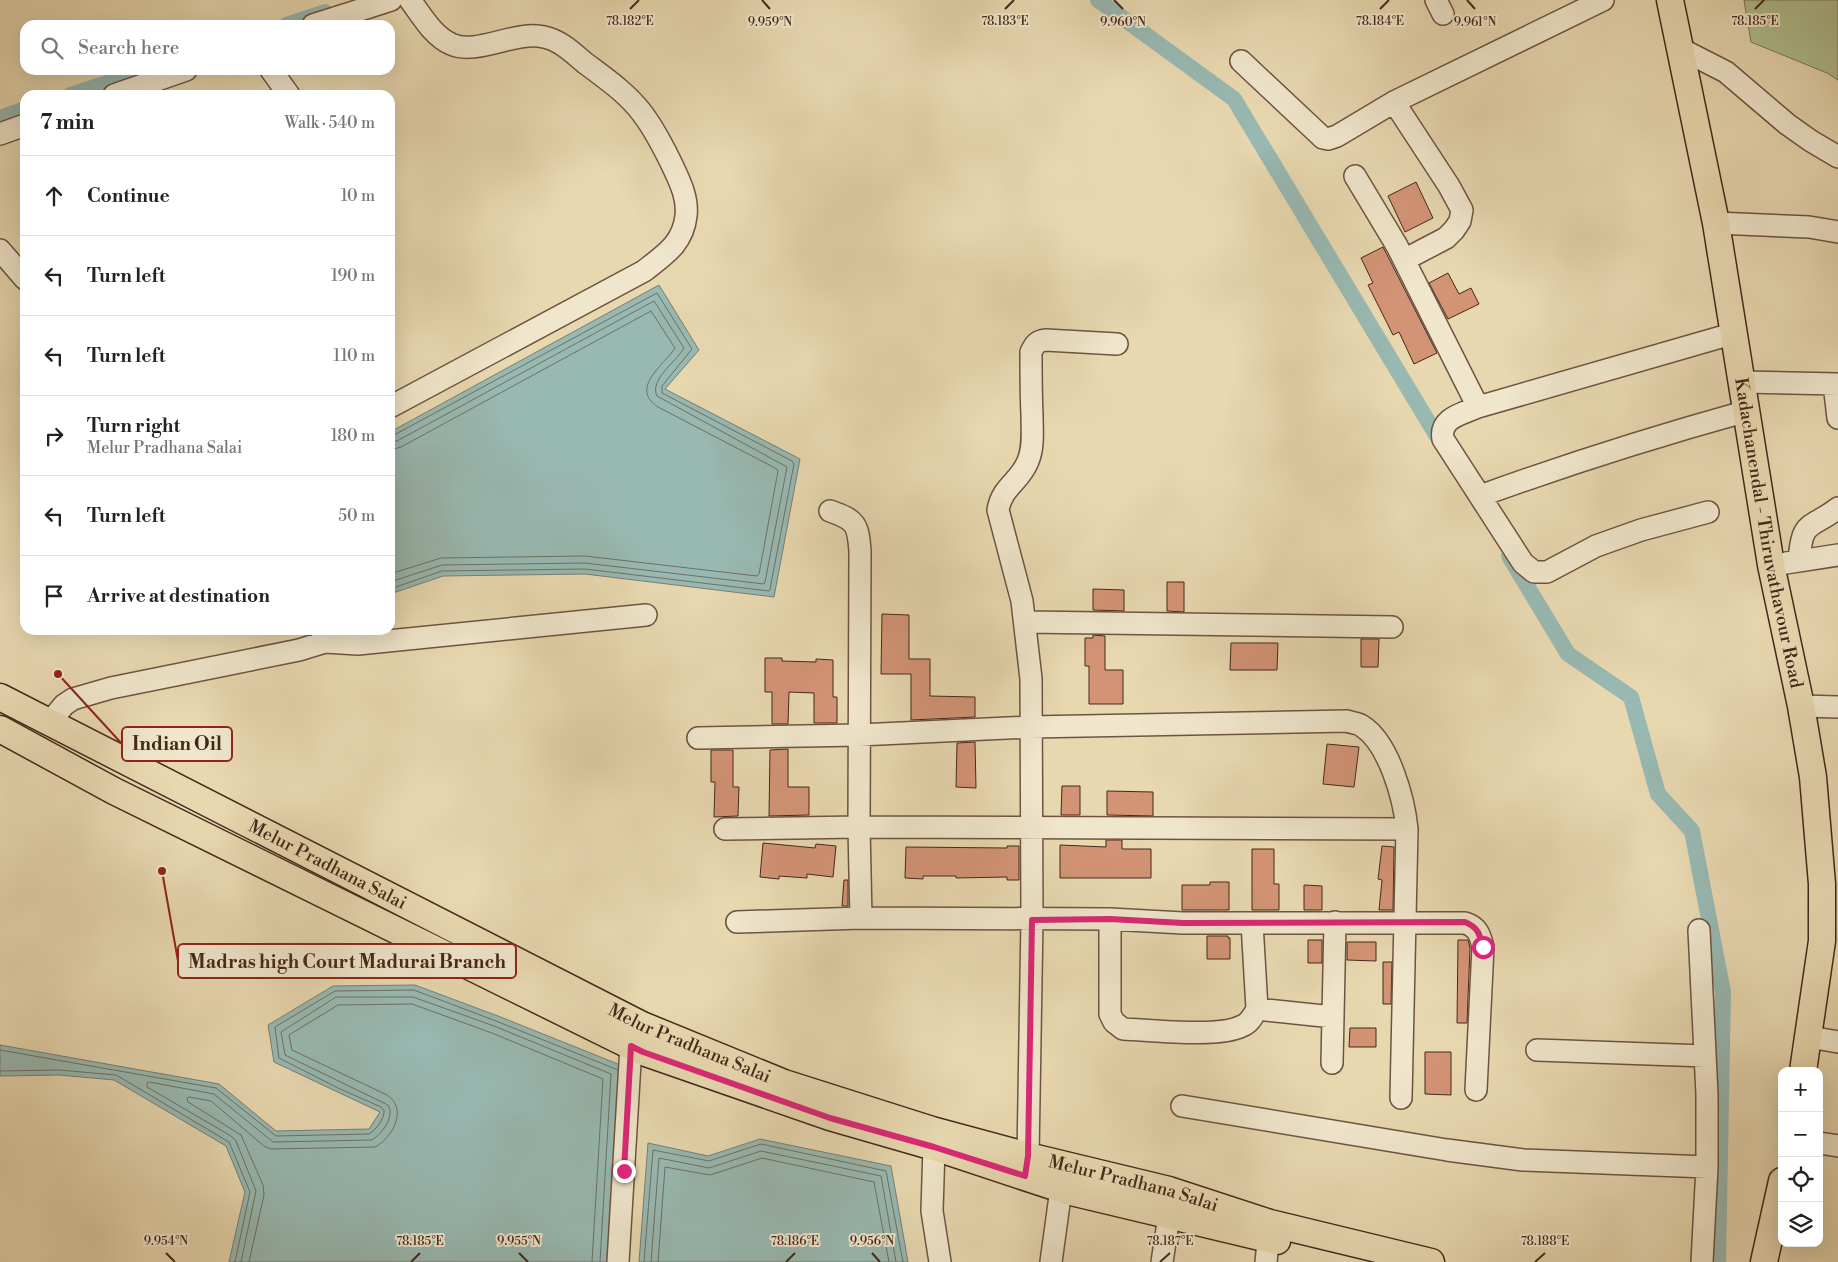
<!DOCTYPE html>
<html lang="en">
<head>
<meta charset="utf-8">
<style>
  body { margin:0; font-family:"Libre Bodoni",serif; background:#f6f6f6; color:#222 }
  .controls { position:absolute; right:15px; bottom:15px; display:grid; overflow:hidden; border-radius:10px; box-shadow:0 5px 20px #0002 }
  .controls button { width:45px; height:45px; display:grid; place-items:center; padding:0; border:0; border-bottom:1px solid #e0e0e0; background:#fff; color:#222; font:25px sans-serif }
  .stop { position:absolute; width:15px; height:15px; margin:-11px; border:4px solid #db2777; border-radius:50%; background:#fff }
  .stop.end { background:#db2777; border-color:#fff; box-shadow:0 1px 5px #0008 }
  .list { margin:0; padding:0; list-style:none }
  h2 { display:flex; justify-content:space-between; align-items:center; height:65px; margin:0; padding:0 20px; font-size:21px }
  h2 small { font-size:16px; font-weight:400; color:#767676 }
  .list li { display:grid; grid-template-columns:32px 1fr auto; gap:15px; align-items:center; box-sizing:border-box; height:80px; padding:0 20px; border-top:1px solid #e0e0e0 }
  .list b { display:block; font-size:19px; white-space:nowrap }
  .list p { margin:0; font-size:16px; white-space:nowrap; color:#767676 }
  .list em { font-size:16px; font-style:normal; color:#767676 }
  .icon { flex:none; width:28px; height:28px; fill:none; stroke:currentColor; stroke-width:2; stroke-linecap:round; stroke-linejoin:round }
  .map { position:relative; flex:none; width:1838px; height:1262px; overflow:hidden }
  .search { position:absolute; background:#fff; box-shadow:0 5px 20px #0002; left:20px; top:20px; width:375px; height:55px; display:flex; align-items:center; gap:12px; box-sizing:border-box; padding:0 18px; border-radius:15px; color:#767676; font-size:19px }
  .panel { position:absolute; background:#fff; box-shadow:0 5px 20px #0002; left:20px; top:90px; width:375px; height:545px; border-radius:15px }
  .map>svg:first-child { display:block }
  .green { fill:#b0c090; stroke:#7a7456 }
  .water { fill:#98b9b2; stroke:#777f76 }
  .lines { fill:none; stroke-linecap:round; stroke-linejoin:round }
  .shore { stroke:#6e7066; stroke-width:1 }
  .canal { stroke:#98b9b2; stroke-width:16 }
  .building { fill:#d39476; stroke:#45281b }
  .minor-casing { stroke:#6e5440; stroke-width:24 }
  .major-casing { stroke:#45281b; stroke-width:29 }
  .minor { stroke:#f0e6cc; stroke-width:21 }
  .major { stroke:#e8d8b0; stroke-width:26 }
  .route { stroke:#db2777; stroke-width:6 }
  .ticks { fill:none; stroke:#45281b; stroke-width:2 }
  .labels { text-anchor:middle; dominant-baseline:central; stroke-width:4; stroke-linejoin:round; paint-order:stroke }
  .street-label { font-size:18px; fill:#45281b; stroke:#f0e6cc }
  .ticks-label { font-size:12px; text-anchor:middle; fill:#45281b; stroke:#f0e6cc; stroke-width:4; stroke-linejoin:round; paint-order:stroke }
  .leader { fill:none; stroke:#8f2418; stroke-width:2 }
  .callout-dot { fill:#8f2418; stroke:#f0e6cc; stroke-width:2 }
  .callout { fill:#f0e6cc; stroke:#8f2418; stroke-width:2 }
  .callout-label { font-size:19px; text-anchor:middle; font-weight:bold; fill:#45281b }
</style>
</head>
<body>
<div class="map">
<svg width="1838" height="1262" viewBox="0 0 1838 1262">
  <rect width="100%" height="100%" fill="#e8d8b0"/>
  <filter id="stains"><feTurbulence type="fractalNoise" baseFrequency=".004" numOctaves="4"/><feColorMatrix values="0 0 0 0 .2 0 0 0 0 .09 0 0 0 0 .02 0 0 0 .5 -.17"/></filter>
  <radialGradient id="worn" r=".72"><stop offset=".6" stop-color="#630" stop-opacity="0"/><stop offset="1" stop-color="#630" stop-opacity=".3"/></radialGradient>
  <path class="green" d="M1744 0H1838V80L1827 73 1751 42Z"/>
  <path class="water" d="M659 285 699 350 665 389 800 459 774 597 585 574 443 576 390 594V432Z
    M415 985 498 1016 623 1066 611 1262H229L245 1192 226 1146 114 1080 59 1075 0 1076V1045L219 1084 276 1131 369 1129 380 1112 274 1062 268 1025 333 986Z
    M760 1139 891 1166 908 1262H639L648 1143 708 1156Z"/>
  <g class="lines">
    <path class="shore" d="M390 436 394 435 657 293 692 349 662 386V393L792 461 794 464 770 589 769 591 585 569 442 571 390 589
      M390 442 397 441 654 301 684 348C676 362 649 380 657 396L787 467 765 582 764 584 585 563 442 565 390 582
      M390 450 401 447 651 311 675 348C664 365 629 388 658 407L777 469 778 471 759 574 757 576 585 556 441 558 390 574
      M0 1050 216 1088 276 1136 369 1134C376 1130 385 1118 384 1110L381 1107 338 1088 279 1058 275 1027 335 991 414 990 496 1021 618 1070
      M0 1071 59 1070 116 1075 229 1142 250 1192 235 1262
      M241 1262 256 1191 236 1141 231 1136 147 1087V1083L149 1082 214 1094 273 1142 372 1140C383 1133 395 1116 388 1105L285 1055 281 1032 336 997H413L494 1026 611 1074 600 1262
      M249 1262 264 1195 263 1185 241 1135 188 1102 187 1098 189 1097 211 1101 264 1146 271 1149 375 1147C393 1138 408 1108 387 1095L292 1050 289 1035 338 1005 412 1004 492 1033 603 1079 592 1262
      M644 1262 653 1150 709 1161 761 1144 886 1171 903 1262
      M651 1262 659 1158 709 1168 761 1151 881 1176 896 1262
      M658 1262 665 1167 710 1175 762 1158 874 1182 889 1262"/>
    <path class="canal" d="M1098 0 1234 99 1444 448
      M286 25 325 12
      M70 95 147 70
      M0 118 25 109
      M1509 556 1568 654 1631 697 1658 794 1692 831 1723 992 1718 1262"/>
  </g>
  <path class="building" d="M1416 182 1433 218 1405 232 1388 196Z
    M1383 247 1437 353 1414 364 1399 332 1393 335 1368 285 1373 283 1361 258Z
    M1448 273 1459 294 1471 288 1479 304 1448 319 1429 283Z
    M1167 582H1184V612L1167 611Z
    M1093 589 1124 590V611L1093 610Z
    M882 614 909 615V659H930V696L975 697V717L911 720V674H881Z
    M1093 635 1105 636V670H1123V704H1089V666H1085V638H1093Z
    M1361 639H1379L1378 667H1361Z
    M1231 643H1278L1277 670H1230Z
    M765 658H782V661L816 662V659L833 660V697H837V723H814V693L789 692 788 724H772V692H765Z
    M975 742 976 788 956 787 957 743Z
    M1327 744 1359 747 1354 787 1323 784Z
    M788 749V787H809V815L769 816 770 750Z
    M711 750H733V787H739L738 816 714 817 715 782H711Z
    M1062 786H1080V815H1061Z
    M1107 791 1153 792V816L1107 815Z
    M1106 840H1122V849H1151V878H1060V845L1106 847Z
    M763 843 815 848 816 844 836 846 833 877 807 874V878L779 876V879L760 877Z
    M1007 846H1019V880H1007V877L956 878V876H923V879L905 878 906 847 1007 848Z
    M1382 846 1394 847 1393 910H1379L1382 880 1378 879Z
    M1252 849H1274V884H1279V910H1252Z
    M844 880H848V906H842Z
    M1210 882H1229V910H1182V885H1210Z
    M1304 885 1322 886V910H1304Z
    M1207 936H1228V938H1230V959H1207Z
    M1308 940H1322V963H1308Z
    M1458 940H1468L1470 948 1467 1023H1457Z
    M1347 942H1376V961L1347 960Z
    M1383 962H1392L1391 1004H1383Z
    M1350 1028H1376V1047H1349Z
    M1425 1052H1451V1095L1425 1094Z"/>
  <g class="lines">
    <g class="minor-casing">
      <path id="minor" d="M1436 0 1443 14
        M313 25 391 0
        M1681 49 1726 72 1787 124 1811 141 1838 157
        M1241 61 1323 138 1328 139 1337 136 1394 102 1449 186 1462 210 1460 221 1454 230 1446 238 1404 260
        M271 70 289 95
        M114 95 186 70
        M1394 102 1603 0
        M0 134 25 125
        M1355 176 1397 246 1478 407C1462 414 1439 418 1443 439L1523 563 1534 572H1547L1596 546 1641 530 1708 512
        M1716 223 1809 227 1838 232
        M0 250 25 279
        M1743 382 1838 384
        M1834 384 1838 418
        M390 407 644 271C664 255 683 244 686 216 688 199 681 184 674 169 665 150 655 130 642 113 627 93 605 78 585 63 573 53 560 40 544 37 516 30 476 56 451 44 433 36 422 16 410 0
        M1478 407 1735 333
        M1480 496C1568 464 1657 436 1747 411
        M830 511C856 520 858 524 860 551L859 827 861 918
        M1799 561C1802 519 1809 530 1838 508
        M1786 563 1838 555
        M1025 622 1392 627
        M325 642 358 644 646 615
        M1801 706 1838 707
        M50 722 64 705 73 699 111 688 299 650 325 642 321 630
        M698 738 859 735 1030 727 1347 721C1352 723 1358 723 1362 726 1389 743 1404 799 1407 829L1401 1098
        M725 829 859 827 1407 829
        M1110 919V1014L1114 1022 1123 1029C1151 1030 1219 1038 1242 1026 1250 1023 1253 1016 1257 1009L1252 923
        M737 922 861 918 1110 919 1183 923H1465C1478 927 1480 935 1483 947L1476 1090
        M1699 930 1707 1095V1167L1702 1262
        M1257 1009 1333 1017
        M1809 1037 1838 1042
        M1537 1050 1705 1056
        M1332 1063 1335 922
        M1182 1106 1447 1150 1523 1160 1707 1167
        M933 1132 934 1147 932 1211 940 1262
        M1819 1143 1838 1146
        M1025 1171 1028 1156 1032 919 1031 679 1022 601 998 510C1002 486 1020 482 1028 461 1034 447 1032 430 1032 415 1031 394 1031 373 1031 352 1035 344 1037 341 1046 340L1117 344
        M618 1262 631 1046
        M1051 1262 1061 1189
        M1162 1262 1169 1216
        M1266 1262 1270 1223"/>
    </g>
    <g class="major-casing">
      <g id="major">
        <path id="s1" d="M1670 0 1716 223 1771 565 1801 706 1813 777 1822 884V941L1803 1071"/>
        <path id="s2" d="M0 697 642 1025 784 1083 932 1130 1028 1156 1169 1190 1270 1223 1431 1262"/>
        <path d="M0 729 114 791 643 1052 830 1117 934 1147 1067 1191 1277 1241"/>
        <path d="M1764 1262 1782 1181"/>
      </g>
    </g>
    <use href="#minor" class="minor"/>
    <use href="#major" class="major"/>
  </g>
  <g class="lines">
    <path class="route" d="M624 1171 631 1046 643 1052 830 1118 934 1147 1025 1176 1028 1156 1032 920 1110 919 1183 923 1465 922C1478 927 1480 935 1483 947"/>
  </g>
  <path class="ticks" d="M762 0 770 9M1114 0 1123 9M1467 0 1475 9M630 9 639 0M1005 9 1014 0M1380 9 1389 0M1755 9 1764 0M166 1253 175 1262M519 1253 528 1262M872 1253 880 1262M411 1262 420 1253M786 1262 795 1253M1160 1262 1170 1253M1535 1262 1545 1253"/>
  <g class="labels">
    <g class="street-label">
      <text stroke="none"><textPath href="#s1" startOffset="542">Kadachanendal - Thiruvathavour Road</textPath></text>
      <text stroke="none"><textPath href="#s2" startOffset="368">Melur Pradhana Salai</textPath></text>
      <text stroke="none"><textPath href="#s2" startOffset="772">Melur Pradhana Salai</textPath></text>
      <text stroke="none"><textPath href="#s2" startOffset="1238">Melur Pradhana Salai</textPath></text>
    </g>
  </g>
  <g class="ticks-label">
    <text x="1380" y="25">78.184°E</text>
    <text x="630" y="25">78.182°E</text>
    <text x="1005" y="25">78.183°E</text>
    <text x="1755" y="25">78.185°E</text>
    <text x="770" y="26">9.959°N</text>
    <text x="1123" y="26">9.960°N</text>
    <text x="1475" y="26">9.961°N</text>
    <text x="166" y="1245">9.954°N</text>
    <text x="519" y="1245">9.955°N</text>
    <text x="872" y="1245">9.956°N</text>
    <text x="420" y="1245">78.185°E</text>
    <text x="795" y="1245">78.186°E</text>
    <text x="1170" y="1245">78.187°E</text>
    <text x="1545" y="1245">78.188°E</text>
  </g>
  <path class="leader" d="M58 674L122 744M162 871L178 961"/>
  <g class="callout-dot">
    <circle cx="58" cy="674" r="5"/>
    <circle cx="162" cy="871" r="5"/>
  </g>
  <g class="callout">
    <rect x="122" y="727" width="110" height="34" rx="5"/>
    <rect x="178" y="944" width="338" height="34" rx="5"/>
  </g>
  <g class="callout-label">
    <text x="177" y="750">Indian Oil</text>
    <text x="347" y="968">Madras high Court Madurai Branch</text>
  </g>
  <rect width="100%" height="100%" filter="url(#stains)"/>
  <rect width="100%" height="100%" fill="url(#worn)"/>
</svg>
<div class="controls">
<button>+</button>
<button>−</button>
<button><svg class="icon" aria-label="locate" viewBox="0 0 24 24"><circle cx="12" cy="12" r="6"/><path d="M12 2v4M12 18v4M2 12h4M18 12h4"/></svg></button>
<button><svg class="icon" aria-label="layers" viewBox="0 0 24 24"><path d="M12 4l9 5-9 5-9-5zM3 14l9 5 9-5"/></svg></button>
</div>
<div class="stop" style="left:1483px;top:947px"></div>
<div class="stop end" style="left:624px;top:1171px"></div>
<div class="search"><svg class="icon" aria-label="search" viewBox="0 0 24 24"><circle cx="10" cy="10" r="6"/><path d="M15 15l6 6"/></svg>Search here</div>
<section class="panel">
<h2>7 min<small>Walk · 540 m</small></h2>
<ul class="list">
<li><svg class="icon" aria-label="ahead" viewBox="0 0 24 24"><path d="M12 20V5M6 11l6-6 6 6"/></svg><div><b>Continue</b></div><em>10 m</em></li>
<li><svg class="icon" aria-label="left" viewBox="0 0 24 24"><path d="M17 20v-9H6M10 6l-5 5 5 5"/></svg><div><b>Turn left</b></div><em>190 m</em></li>
<li><svg class="icon" aria-label="left" viewBox="0 0 24 24"><path d="M17 20v-9H6M10 6l-5 5 5 5"/></svg><div><b>Turn left</b></div><em>110 m</em></li>
<li><svg class="icon" aria-label="right" viewBox="0 0 24 24"><path d="M7 20v-9h11M14 6l5 5-5 5"/></svg><div><b>Turn right</b><p>Melur Pradhana Salai</p></div><em>180 m</em></li>
<li><svg class="icon" aria-label="left" viewBox="0 0 24 24"><path d="M17 20v-9H6M10 6l-5 5 5 5"/></svg><div><b>Turn left</b></div><em>50 m</em></li>
<li><svg class="icon" aria-label="arrive" viewBox="0 0 24 24"><path d="M6 21V4h12l-3 4 3 4H6"/></svg><div><b>Arrive at destination</b></div></li>
</ul>
</section>
</div>
</body>
</html>
